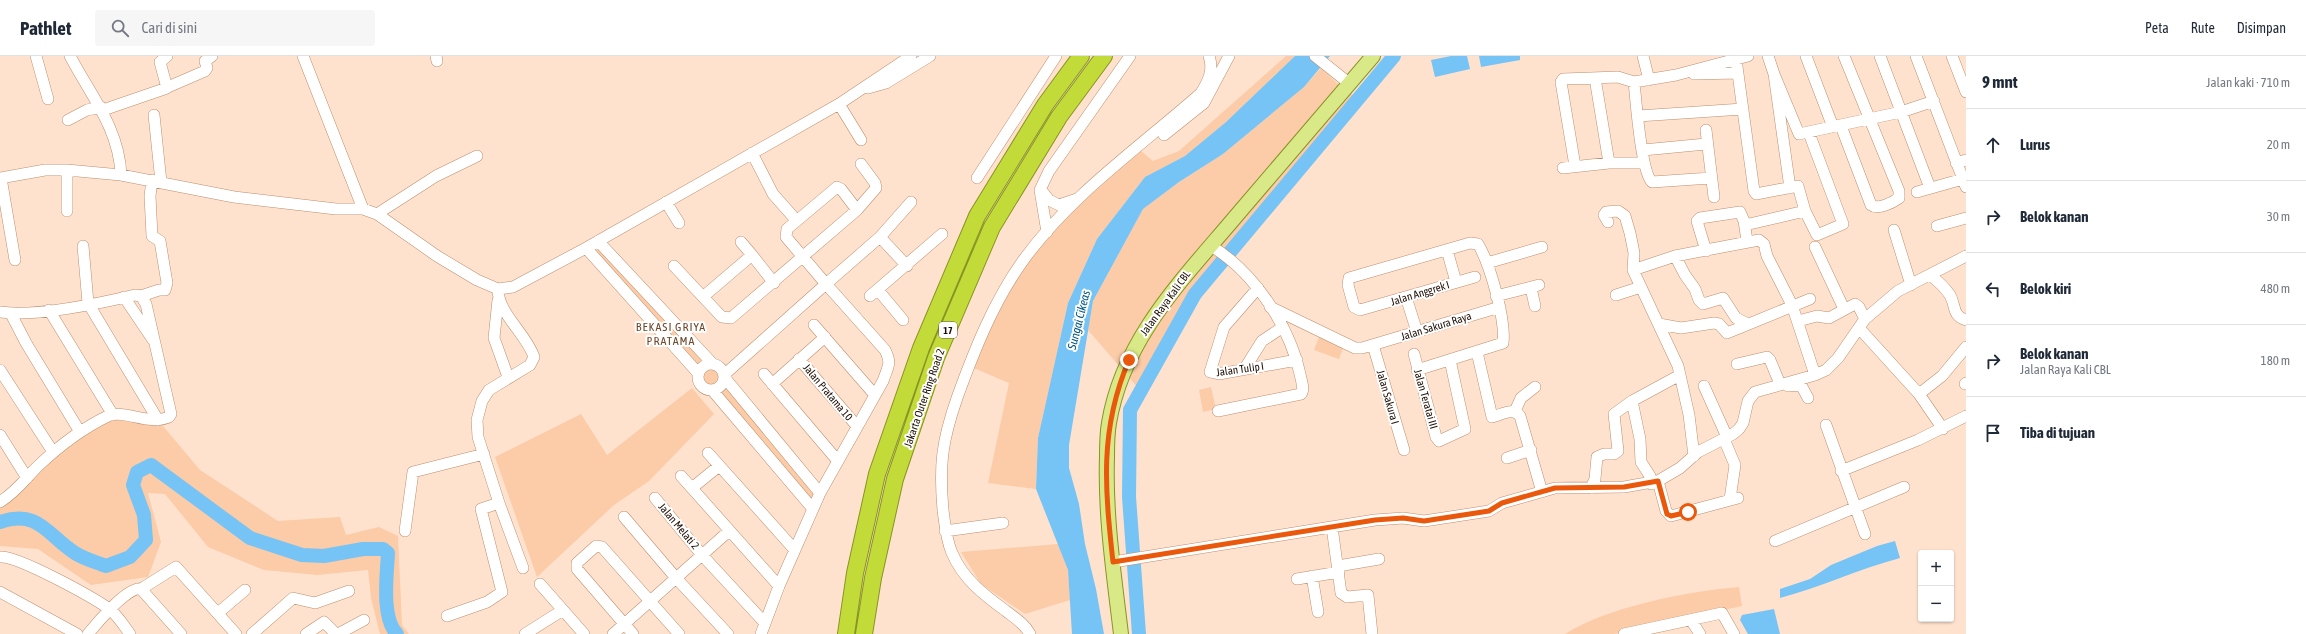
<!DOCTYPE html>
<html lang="id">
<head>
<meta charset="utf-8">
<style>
  body { margin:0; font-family:"Asap Condensed",sans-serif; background:#f6f6f7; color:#1f2937 }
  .controls { position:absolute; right:12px; bottom:12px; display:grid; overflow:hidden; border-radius:4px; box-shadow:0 1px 3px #0004 }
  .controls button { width:36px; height:36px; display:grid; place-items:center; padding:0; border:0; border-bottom:1px solid #e0e1e3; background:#fff; color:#1f2937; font:20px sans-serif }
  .stop { position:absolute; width:12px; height:12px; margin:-9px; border:3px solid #ea580c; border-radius:50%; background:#fff }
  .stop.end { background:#ea580c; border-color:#fff; box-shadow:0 1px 4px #0008 }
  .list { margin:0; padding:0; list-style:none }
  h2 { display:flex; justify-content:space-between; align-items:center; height:52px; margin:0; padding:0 16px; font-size:17px }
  h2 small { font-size:13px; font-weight:400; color:#747a83 }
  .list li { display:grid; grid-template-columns:26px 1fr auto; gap:12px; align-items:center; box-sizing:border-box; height:72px; padding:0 16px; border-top:1px solid #e0e1e3 }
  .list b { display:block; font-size:15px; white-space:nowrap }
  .list p { margin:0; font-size:13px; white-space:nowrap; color:#747a83 }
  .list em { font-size:13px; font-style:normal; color:#747a83 }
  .icon { flex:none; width:22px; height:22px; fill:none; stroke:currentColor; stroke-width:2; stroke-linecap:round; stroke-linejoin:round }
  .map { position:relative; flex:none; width:1966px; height:578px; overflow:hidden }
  header { display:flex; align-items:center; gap:24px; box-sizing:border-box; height:56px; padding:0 20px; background:#fff; border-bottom:1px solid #e0e1e3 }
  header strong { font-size:19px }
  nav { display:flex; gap:22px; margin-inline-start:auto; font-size:14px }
  .search { width:280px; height:36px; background:#f6f6f7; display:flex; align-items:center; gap:10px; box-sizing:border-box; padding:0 14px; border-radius:4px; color:#747a83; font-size:15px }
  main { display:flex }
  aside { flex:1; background:#fff }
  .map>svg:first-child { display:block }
  .green { fill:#fccba7 }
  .water { fill:#76c3f5 }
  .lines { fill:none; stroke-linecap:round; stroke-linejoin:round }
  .river { stroke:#76c3f5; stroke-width:14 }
  .minor-casing { stroke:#bb8f6e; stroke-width:12 }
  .major-casing { stroke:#899325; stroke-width:16 }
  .highway-casing { stroke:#899325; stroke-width:18 }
  .minor { stroke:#fff; stroke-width:11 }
  .major { stroke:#dae988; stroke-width:14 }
  .highway { stroke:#c2db38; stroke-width:16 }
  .route { stroke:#ea580c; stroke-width:5 }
  .labels { text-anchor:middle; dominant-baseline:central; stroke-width:4; stroke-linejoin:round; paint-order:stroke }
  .shield { fill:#fff; stroke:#62564f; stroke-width:1 }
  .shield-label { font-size:10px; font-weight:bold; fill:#1e0e03 }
  .street-label { font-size:11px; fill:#1e0e03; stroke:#fff }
  .water-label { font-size:12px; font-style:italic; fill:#045881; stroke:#fff }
  .neighbourhood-label { font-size:12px; letter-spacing:1px; fill:#6f4728; stroke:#fff }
</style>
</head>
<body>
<header>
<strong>Pathlet</strong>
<div class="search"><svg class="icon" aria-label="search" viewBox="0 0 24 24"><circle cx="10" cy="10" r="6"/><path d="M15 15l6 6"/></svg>Cari di sini</div>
<nav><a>Peta</a><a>Rute</a><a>Disimpan</a></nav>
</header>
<main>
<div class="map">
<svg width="1966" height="578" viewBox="0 0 1966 578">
  <rect width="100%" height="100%" fill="#ffe2cd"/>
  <path class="green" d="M1286 0H1295L1226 66 1185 100 1145 121 1097 183 1068 247 1038 382 1036 433 988 427 1009 327 969 310 1016 215 1102 121 1141 95 1153 105 1179 95Z
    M1321 12 1340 30 1359 43 1204 227 1166 277 1138 332 1088 274 1093 245 1143 153 1179 126 1223 98 1304 31Z
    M598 185 720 310 820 437 813 453 708 334 702 330 698 320 586 192Z
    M1319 281 1344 290 1339 303 1314 294Z
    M1211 331 1216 353 1203 356 1199 334Z
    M692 332 714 358 649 425 614 449 537 521 495 401 581 358 607 399Z
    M104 363 158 364 200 414 278 465 340 461 346 479 379 471 398 480 402 569 409 578H380L371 542 368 514 317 519 264 514 208 491 165 438 148 437 161 486 148 521 91 529 38 493 0 490V446L37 411Z
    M1058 488 1068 514 1070 544 1025 558 981 528 961 496Z
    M1739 531 1742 550 1614 578H1565C1607 551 1689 535 1739 531Z"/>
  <path class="water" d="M1295 0H1330L1304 31 1223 98 1179 126 1143 153 1093 245 1069 389V412L1079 448 1085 488 1096 533 1104 578H1072L1068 514 1036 433 1038 382 1068 247 1097 183 1145 121 1185 100 1226 66Z
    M1451 0H1467L1470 13 1435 21 1431 4Z
    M1479 0H1520V4L1481 11Z
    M1895 485 1900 502C1859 513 1821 531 1780 542V533L1810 523 1831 509 1877 490Z
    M1774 553 1780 578H1748L1740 564 1742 559Z"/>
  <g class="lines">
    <path class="river" d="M0 466C39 453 47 479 75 497 84 503 96 506 106 510L130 501 146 484 144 459 133 429 137 416 151 409 250 482 302 499 324 500 363 493H383L388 497C387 518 381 562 397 578
      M1139 578 1129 441 1130 354 1195 238 1394 0"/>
    <g class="minor-casing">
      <path id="minor" d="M36 0 48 43
        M70 0C91 40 119 72 121 119
        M303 0 363 153
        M436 0 437 5
        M1315 0 1350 28
        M1643 0 1649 24
        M1768 0 1774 18 1790 132
        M1806 0 1833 71
        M1880 0 1930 132
        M1916 0 1966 131
        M1952 0 1966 36
        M1736 3 1754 135 1756 138 1798 130 1805 155 1817 179 1843 168 1809 77
        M1694 18 1738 17
        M1774 18 1799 78 1901 56 1934 45
        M1595 22 1609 107
        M1634 26C1636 44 1641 116 1652 126L1711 122
        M168 31 205 15 207 12 205 5 212 0
        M868 32 886 27 930 0
        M839 48 861 84
        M103 54 167 32 160 6 167 0
        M154 59 161 126
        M1638 60 1743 53
        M68 64 87 54 101 51
        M1841 70 1871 149C1878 154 1892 147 1899 142V135L1844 0
        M1706 74 1714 141
        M1164 79 1204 47 1229 0
        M1643 94 1706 88
        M752 97 773 138 796 164
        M1956 107 1966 104
        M1575 110 1561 26 1563 23 1618 21 1634 26 1676 19 1748 0
        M1563 112 1609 107H1644
        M67 114V155
        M0 122 45 114H67L121 119 234 141 336 153H363L377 158 437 200 477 224 498 233 513 231 586 192 839 48 911 0
        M1 122 15 204
        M977 122 1056 0
        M1041 134 1049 144 1059 149 1077 143
        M1917 136 1963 123
        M666 146 679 167
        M377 158 436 120 477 100
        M1608 166 1604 159 1606 156 1618 155 1625 160 1630 177 1634 197 1633 214 1678 310 1689 359 1694 400
        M1745 169 1805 155
        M1937 170 1966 162
        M1894 174 1911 229
        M1047 176 1040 134 1049 115 1130 0
        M880 181 907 210
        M598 185 712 307
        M741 186 752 199
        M83 190 88 247 158 364
        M1211 190C1254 216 1289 269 1300 318 1301 324 1305 333 1301 338L1218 355
        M1815 191 1844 253
        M586 192 698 317
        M1447 194 1456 226
        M1706 195 1697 165 1700 162 1740 156 1744 165 1747 185
        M1675 200 1685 219 1695 233 1699 244 1703 248 1723 242 1736 262 1748 268
        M1487 207 1542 191
        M674 210 719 258 722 261 731 262 857 154 876 132 875 127 861 108
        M1633 214 1675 200 1759 184 1764 188 1767 200 1792 249 1815 319
        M1930 219C1938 225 1945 232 1950 239 1956 250 1952 260 1966 264
        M1258 232 1224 271 1210 316 1219 318 1297 304
        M1531 232 1535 250
        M498 233C498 258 526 277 534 301L530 309 489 334 482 345 477 364 478 381 499 447 523 512
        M878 234 903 264
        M1616 239 1641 231
        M141 240 159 234H165L167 227 160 185 152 180 150 140 152 124
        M704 240 752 199 774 227
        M870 240 942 178
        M1496 240 1539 229
        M124 241 153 284
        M1406 241 1417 276
        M498 244 494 282 508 321
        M1270 251 1355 292H1362L1500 251
        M49 254 113 359
        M0 256C34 261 101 247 135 239L141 240 146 248 171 358 169 361C148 370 125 353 108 360 83 372 58 391 38 410 24 424 17 435 0 446
        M11 258 26 287 80 376
        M1798 265 1817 260 1829 262 1855 248 1859 251 1865 263
        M1659 268 1681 272 1714 267 1719 268 1727 277 1810 243
        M814 269 874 338
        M1859 272 1919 338 1943 373
        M1373 289 1404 394
        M1477 296 1492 361C1501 359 1513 351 1520 360L1542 436
        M1414 298 1436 381 1439 385 1465 373 1450 304
        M799 303 856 369
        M698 321a13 13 0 1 1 26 0a13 13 0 1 1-26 0Z
        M1737 308 1767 301 1770 304 1780 328
        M1245 312 1262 285 1283 271
        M0 314 53 396
        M1417 314 1503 287C1506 264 1490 208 1478 188L1470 187 1349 222 1348 229 1354 251 1360 254 1475 221
        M725 318 826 228 786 181 787 173 837 131 841 133 857 154
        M764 318 837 404
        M725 322 820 437
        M772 328 825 281
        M1965 328 1966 327
        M1704 330 1727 381
        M1788 330 1801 329 1808 342
        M712 334 813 453
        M1919 338 1942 320 1966 291
        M1632 345 1640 383 1641 406 1650 420 1651 428
        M1515 355 1521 342 1535 331
        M1826 369 1865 478
        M0 379 27 422
        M1724 383 1735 409 1730 443
        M708 397 794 493
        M1507 402 1531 394
        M1841 415 1918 384 1966 360
        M681 420 779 530
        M1658 425 1666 455 1671 460 1738 442
        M692 432 719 410
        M1591 432 1595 423 1597 401 1604 398H1614L1618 395 1614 358 1632 345 1680 319
        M655 442 702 499 764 566
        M624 461 676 522 728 578
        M1332 471 1341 537 1347 541 1368 539 1372 578
        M405 475 413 416 484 398
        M945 475 1003 467
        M1775 485 1904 431
        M0 501C17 499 92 541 108 552 117 558 124 570 130 578
        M1113 506 1375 464 1403 462 1424 465 1489 455 1502 447 1555 432 1624 431 1658 425 1680 412 1698 396 1733 378 1739 373 1743 367 1748 345 1755 336 1815 319 1826 314 1838 302 1865 263 1898 235 1966 200
        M1338 510 1379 503
        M1312 520 1318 556
        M1297 523 1339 516
        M540 528 584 578
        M141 533 181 578
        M0 536 77 578
        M218 557 245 534
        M447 560 487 546 502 536 481 453 499 447
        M1691 564 1700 578
        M88 578C96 568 128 530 141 533L176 511 236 578
        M252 578 293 542 315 547 349 535
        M306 578 324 566 336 578
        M338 578 364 564
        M525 578 563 554
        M613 578 729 475
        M633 578 577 513V507L596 490 602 491 679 578
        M761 578 779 530 820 437 883 325C888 310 892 308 885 294L826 228 880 181 911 146
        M1030 578C1025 568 1015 562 1006 555 984 539 963 523 952 497 946 483 945 469 943 454 939 409 942 385 957 342 974 295 993 247 1022 206 1070 139 1140 91 1201 37 1208 26 1214 14 1209 0
        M1624 578 1722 557 1734 578"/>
    </g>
    <g class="major-casing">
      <path id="major" d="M1121 578C1114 519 1105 460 1107 401 1107 390 1107 378 1109 367 1123 282 1184 222 1237 159 1282 106 1328 53 1373 0"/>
    </g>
    <g class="highway-casing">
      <path id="highway" d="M846 578 855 517 877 418 921 292 977 160 1045 49 1081 0
        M864 578 873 522 895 423 936 302 992 171 1059 61 1104 0"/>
    </g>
    <use href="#minor" class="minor"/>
    <use href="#major" class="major"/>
    <use href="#highway" class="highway"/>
  </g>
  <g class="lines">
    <path class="route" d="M1129 304C1099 374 1105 433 1113 506L1375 464 1403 462 1424 465 1489 455 1502 447 1555 432 1624 431 1658 425 1667 458 1671 460 1688 456"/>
  </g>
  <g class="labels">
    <rect class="shield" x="939" y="266" width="18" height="16" rx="3"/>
    <g class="shield-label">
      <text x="948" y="274">17</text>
    </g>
    <g class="street-label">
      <text transform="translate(1420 237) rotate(-17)">Jalan Anggrek I</text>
      <text transform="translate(1165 247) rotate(-54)">Jalan Raya Kali CBL</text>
      <text transform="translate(1436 270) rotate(-17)">Jalan Sakura Raya</text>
      <text transform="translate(1240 313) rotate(-8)">Jalan Tulip I</text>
      <text transform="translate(828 336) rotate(50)">Jalan Pratama 10</text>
      <text transform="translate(1388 341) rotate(74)">Jalan Sakura I</text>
      <text transform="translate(924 342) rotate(-71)">Jakarta Outer Ring Road 2</text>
      <text transform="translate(1426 343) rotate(74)">Jalan Teratai III</text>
      <text transform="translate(679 470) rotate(50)">Jalan Melati 2</text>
    </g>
    <g class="water-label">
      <text transform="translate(1079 264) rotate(-76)">Sungai Cikeas</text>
    </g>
    <g class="neighbourhood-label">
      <text x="671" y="271">BEKASI GRIYA<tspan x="671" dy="14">PRATAMA</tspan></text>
    </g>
  </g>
</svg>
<div class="controls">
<button>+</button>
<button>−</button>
</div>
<div class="stop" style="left:1688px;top:456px"></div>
<div class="stop end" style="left:1129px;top:304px"></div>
</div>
<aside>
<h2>9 mnt<small>Jalan kaki · 710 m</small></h2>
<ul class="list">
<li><svg class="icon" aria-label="ahead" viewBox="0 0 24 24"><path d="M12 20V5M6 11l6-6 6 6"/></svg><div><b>Lurus</b></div><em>20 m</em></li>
<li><svg class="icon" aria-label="right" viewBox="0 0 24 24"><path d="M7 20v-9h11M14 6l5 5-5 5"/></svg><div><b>Belok kanan</b></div><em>30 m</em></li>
<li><svg class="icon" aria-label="left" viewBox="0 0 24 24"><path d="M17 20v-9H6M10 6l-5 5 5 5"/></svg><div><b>Belok kiri</b></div><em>480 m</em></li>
<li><svg class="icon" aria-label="right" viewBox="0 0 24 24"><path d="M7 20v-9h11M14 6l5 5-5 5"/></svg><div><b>Belok kanan</b><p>Jalan Raya Kali CBL</p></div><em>180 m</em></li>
<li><svg class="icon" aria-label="arrive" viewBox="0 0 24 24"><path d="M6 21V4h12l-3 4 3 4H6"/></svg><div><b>Tiba di tujuan</b></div></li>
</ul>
</aside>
</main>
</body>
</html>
